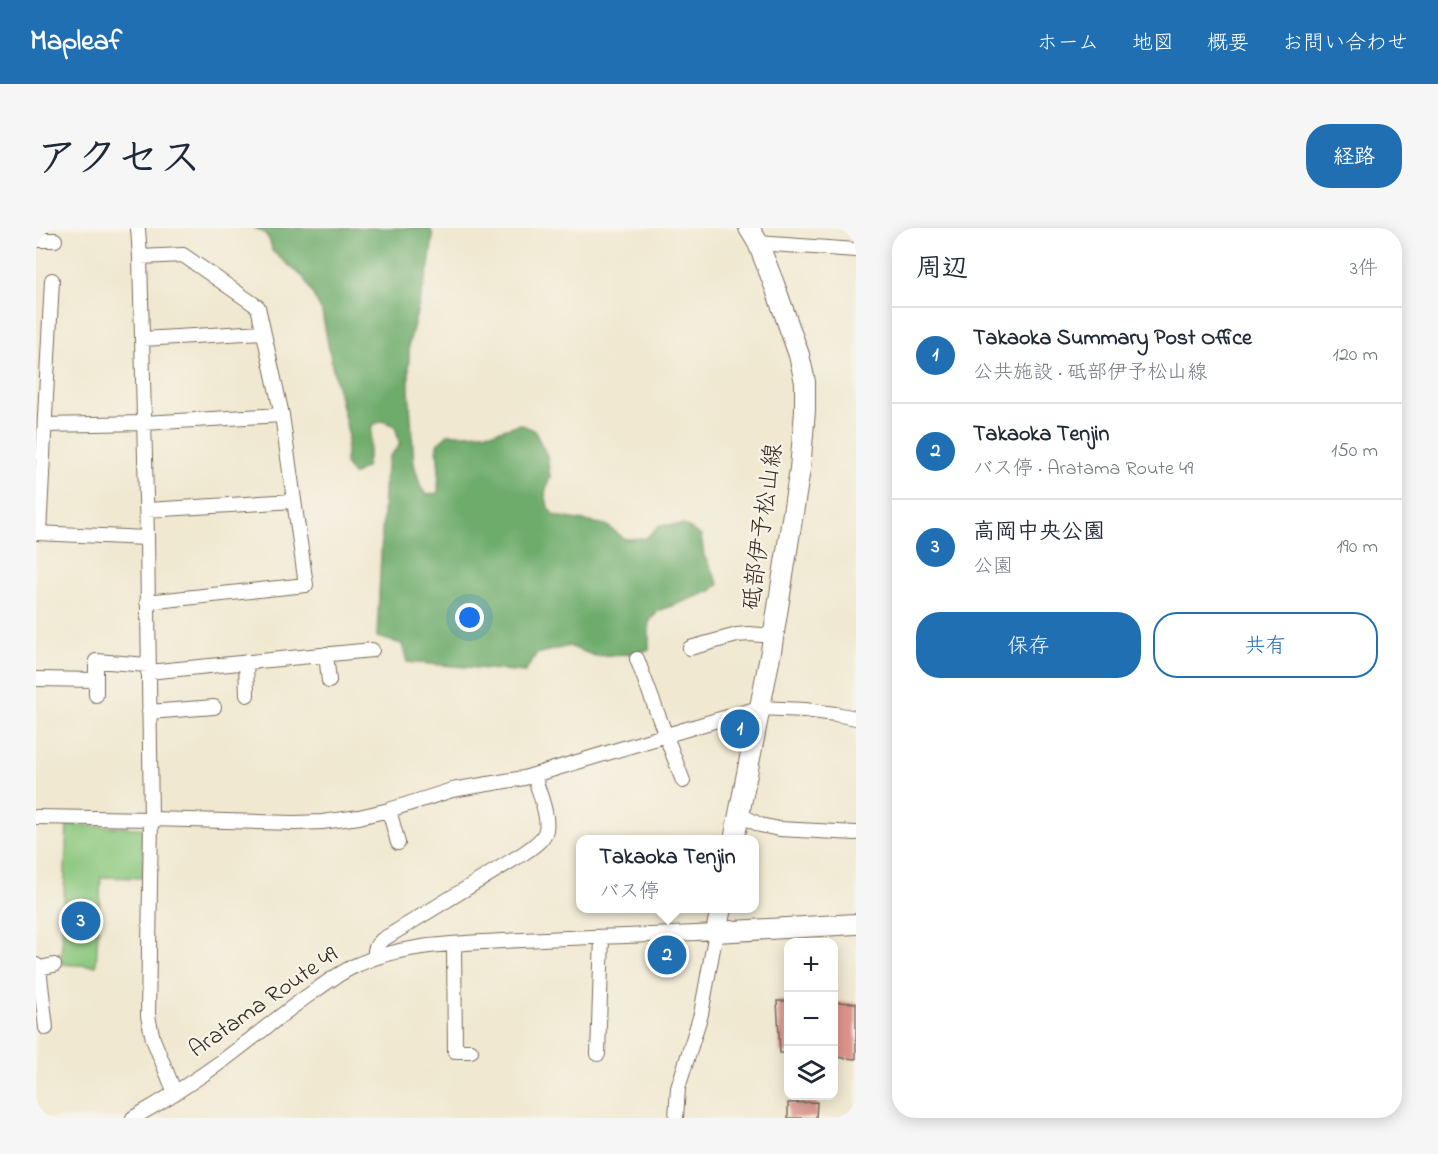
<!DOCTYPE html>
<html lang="ja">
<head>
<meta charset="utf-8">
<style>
  body { margin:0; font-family:"Indie Flower","Klee One",sans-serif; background:#f6f6f7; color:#1f2937 }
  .controls { position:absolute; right:18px; bottom:18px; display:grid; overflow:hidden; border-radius:12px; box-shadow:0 3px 15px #0003 }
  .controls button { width:54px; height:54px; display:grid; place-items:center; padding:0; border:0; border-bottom:2px solid #e0e1e3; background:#fff; color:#1f2937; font:30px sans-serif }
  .you { position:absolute; left:434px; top:390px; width:21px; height:21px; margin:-15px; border:4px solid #fff; border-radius:50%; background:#1a73e8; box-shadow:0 0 0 9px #1a73e833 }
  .badge { display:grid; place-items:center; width:39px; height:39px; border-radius:50%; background:#1f6fb2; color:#fff; font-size:20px; font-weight:700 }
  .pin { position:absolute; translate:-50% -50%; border:3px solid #fff; box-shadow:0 2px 6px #0006 }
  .popup { position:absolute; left:540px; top:607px; width:183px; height:78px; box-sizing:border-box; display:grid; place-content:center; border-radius:12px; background:#fff; filter:drop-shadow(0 2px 4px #0005); font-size:20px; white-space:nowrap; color:#747a83 }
  .popup b { font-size:22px; color:#1f2937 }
  .popup::after { content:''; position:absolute; left:50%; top:100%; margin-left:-12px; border:12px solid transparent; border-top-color:#fff }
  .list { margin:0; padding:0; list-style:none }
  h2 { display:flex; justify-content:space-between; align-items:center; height:78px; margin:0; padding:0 24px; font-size:26px }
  h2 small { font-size:20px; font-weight:400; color:#747a83 }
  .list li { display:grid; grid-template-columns:39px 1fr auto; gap:18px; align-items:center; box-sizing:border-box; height:96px; padding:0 24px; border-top:2px solid #e0e1e3 }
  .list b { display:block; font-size:22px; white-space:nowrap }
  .list p { margin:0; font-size:20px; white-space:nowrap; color:#747a83 }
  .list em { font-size:20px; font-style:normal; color:#747a83 }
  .actions { display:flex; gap:12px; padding:18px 24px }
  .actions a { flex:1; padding:14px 0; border:2px solid #1f6fb2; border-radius:24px; text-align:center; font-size:21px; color:#1f6fb2 }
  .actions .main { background:#1f6fb2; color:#fff }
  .icon { flex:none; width:33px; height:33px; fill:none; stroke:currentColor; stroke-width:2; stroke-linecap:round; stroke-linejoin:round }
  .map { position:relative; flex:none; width:820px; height:890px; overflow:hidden; border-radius:24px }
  header { display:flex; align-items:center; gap:36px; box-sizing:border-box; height:84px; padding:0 30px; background:#1f6fb2; color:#fff }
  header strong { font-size:28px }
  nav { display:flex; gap:33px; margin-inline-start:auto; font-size:21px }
  .intro { display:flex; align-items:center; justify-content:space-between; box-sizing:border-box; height:144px; padding:0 36px }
  h1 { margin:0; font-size:42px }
  .button { padding:15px 27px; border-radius:24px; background:#1f6fb2; color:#fff; font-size:21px; font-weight:700 }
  main { display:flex; gap:36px; padding:0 36px }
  aside { flex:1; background:#fff; border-radius:24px; box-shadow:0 3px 15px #0003 }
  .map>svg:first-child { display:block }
  .green { fill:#89c77d; stroke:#62784e; stroke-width:1.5 }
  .forest { fill:#6eac6c; stroke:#546b45; stroke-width:1.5 }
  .building { fill:#de968d }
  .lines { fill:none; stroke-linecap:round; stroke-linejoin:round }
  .street-casing { stroke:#7a6c5c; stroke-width:16 }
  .secondary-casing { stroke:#7a6c5c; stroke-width:22 }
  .street { stroke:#fff; stroke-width:14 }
  .secondary { stroke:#fff; stroke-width:20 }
  .labels { text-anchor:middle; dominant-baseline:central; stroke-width:4.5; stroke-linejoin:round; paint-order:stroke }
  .street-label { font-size:24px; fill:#3b2a1e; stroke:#f7f3e8 }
</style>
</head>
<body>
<header>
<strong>Mapleaf</strong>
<nav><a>ホーム</a><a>地図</a><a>概要</a><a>お問い合わせ</a></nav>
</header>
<div class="intro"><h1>アクセス</h1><a class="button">経路</a></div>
<main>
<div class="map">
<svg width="820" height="890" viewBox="0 0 820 890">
  <rect width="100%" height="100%" fill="#f7f3e8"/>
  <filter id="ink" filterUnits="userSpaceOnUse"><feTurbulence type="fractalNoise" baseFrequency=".0167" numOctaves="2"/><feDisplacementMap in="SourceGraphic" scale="12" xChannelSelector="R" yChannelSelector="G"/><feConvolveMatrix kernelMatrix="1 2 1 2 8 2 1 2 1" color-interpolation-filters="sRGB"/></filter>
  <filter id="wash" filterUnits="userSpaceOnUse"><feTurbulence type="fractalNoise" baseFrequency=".008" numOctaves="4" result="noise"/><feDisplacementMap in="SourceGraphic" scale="24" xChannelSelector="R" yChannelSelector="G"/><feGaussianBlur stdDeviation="1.35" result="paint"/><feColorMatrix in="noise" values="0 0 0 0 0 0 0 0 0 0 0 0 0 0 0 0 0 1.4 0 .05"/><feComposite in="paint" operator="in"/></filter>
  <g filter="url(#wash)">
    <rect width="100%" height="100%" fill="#f0e8d0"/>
    <path class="green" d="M31 597 107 600V650L65 649 60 738 25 736Z"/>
    <path class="forest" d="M218 0H394L397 8 393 37 373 115V162L378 236 385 260 391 267 402 265 403 243 401 216 412 206H432L458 204 484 196 498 202 511 228 514 249 509 264 512 280 520 288 570 297 589 311 610 310 624 297H648L665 308 668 328 683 356 675 363 622 383 613 394V422L591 426 559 428 533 418 500 426 489 444 371 434 366 416 341 409 349 247 353 229 364 217 359 198 347 193 336 197 334 219 330 239 317 247 309 236 312 204 296 136 286 84 268 50 236 23C235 11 230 3 218 0Z"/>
    <g id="blocks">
      <path class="building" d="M741 773H752V825H744Z
        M798 774 820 775V831L798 829Z
        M781 874 780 890H752V875Z"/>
    </g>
  </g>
  <g filter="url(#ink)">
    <use href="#blocks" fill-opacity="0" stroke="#7a6c5c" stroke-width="1.5"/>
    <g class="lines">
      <g class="street-casing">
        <path id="street" d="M102 0 104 29 111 310 115 591 112 788 117 811 139 865
          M0 12H19
          M722 15 820 22
          M104 29 147 27 222 79 246 187 270 357 111 374
          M106 111 227 104
          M9 197 108 195 246 187
          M111 282 258 273
          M0 305 111 310
          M3 305 16 52
          M654 420 701 407 713 406 737 408
          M290 426 293 453
          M601 431 647 553
          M210 434 211 467
          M112 444 336 422
          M0 451 60 452
          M60 467V433L112 437
          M113 484 178 479
          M353 582 362 615
          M703 586 724 597 743 601 820 605
          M0 589 115 591 259 595 286 594 323 589 353 582 416 562 488 550 681 492 723 480 769 482 799 486 820 490
          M418 716 419 823H435
          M339 729C338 721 340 718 346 712L488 625C495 620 506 613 509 605 515 592 502 561 498 548
          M0 737 3 740 18 737
          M3 740 10 800
          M562 826 566 709
          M97 890C129 872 160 852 189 831 220 808 249 783 280 762 294 752 308 742 323 736 368 716 418 716 466 713 537 709 609 708 680 704L665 786 642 860 640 890"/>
      </g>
      <g class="secondary-casing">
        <path id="secondary" d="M698 612 735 423 764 241 769 183V154L763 127 738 56 722 15 713 0
          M685 680 680 704 820 696"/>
      </g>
      <use href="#street" class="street"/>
      <use href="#secondary" class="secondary"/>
    </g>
  </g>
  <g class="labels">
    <g class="street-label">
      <text transform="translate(728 299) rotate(-82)">砥部伊予松山線</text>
      <text transform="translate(228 775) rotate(-35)">Aratama Route 49</text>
    </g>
  </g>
</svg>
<div class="controls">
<button>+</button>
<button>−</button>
<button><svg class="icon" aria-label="layers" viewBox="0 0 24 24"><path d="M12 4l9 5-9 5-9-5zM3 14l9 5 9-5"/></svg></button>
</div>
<div class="you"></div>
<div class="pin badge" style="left:704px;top:501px">1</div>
<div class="pin badge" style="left:631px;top:727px">2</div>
<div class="popup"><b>Takaoka Tenjin</b>バス停</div>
<div class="pin badge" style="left:45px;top:693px">3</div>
</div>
<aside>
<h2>周辺<small>3件</small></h2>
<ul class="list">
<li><span class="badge">1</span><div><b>Takaoka Summary Post Office</b><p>公共施設 · 砥部伊予松山線</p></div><em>120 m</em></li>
<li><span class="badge">2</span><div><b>Takaoka Tenjin</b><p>バス停 · Aratama Route 49</p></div><em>150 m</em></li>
<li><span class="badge">3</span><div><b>高岡中央公園</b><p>公園</p></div><em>190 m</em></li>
</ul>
<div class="actions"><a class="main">保存</a><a>共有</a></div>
</aside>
</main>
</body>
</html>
